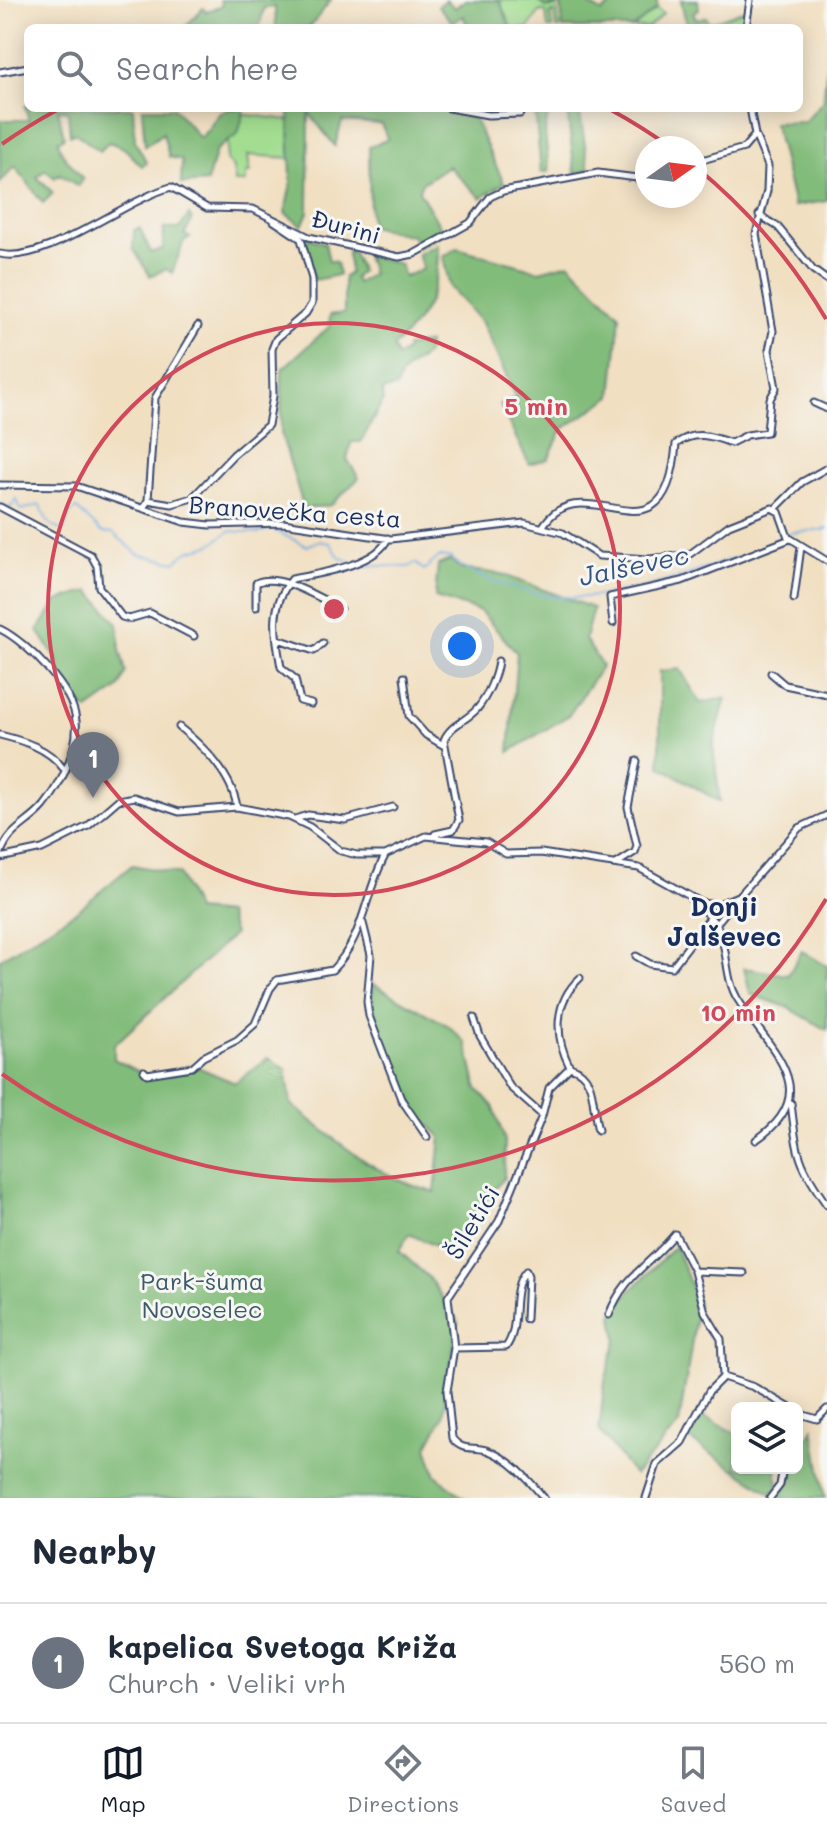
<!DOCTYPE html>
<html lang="en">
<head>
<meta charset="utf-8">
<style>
  body { margin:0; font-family:Mali,sans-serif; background:#f6f6f7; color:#1f2937 }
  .controls { position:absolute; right:24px; bottom:24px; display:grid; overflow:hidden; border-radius:12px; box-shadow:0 4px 20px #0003 }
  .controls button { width:72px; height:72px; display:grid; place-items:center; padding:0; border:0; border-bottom:2px solid #e0e1e3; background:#fff; color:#1f2937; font:40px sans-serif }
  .compass { position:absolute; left:635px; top:136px; width:72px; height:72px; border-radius:50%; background:#fff; box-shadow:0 4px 20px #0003; rotate:76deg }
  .you { position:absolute; left:462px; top:646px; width:28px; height:28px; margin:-20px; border:6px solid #fff; border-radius:50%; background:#1a73e8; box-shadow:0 0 0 12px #1a73e833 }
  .badge { display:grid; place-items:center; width:52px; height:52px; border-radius:50%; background:#111827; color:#fff; font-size:26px; font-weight:700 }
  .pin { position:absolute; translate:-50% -66px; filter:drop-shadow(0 2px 4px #0008) }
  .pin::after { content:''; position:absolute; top:42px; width:28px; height:24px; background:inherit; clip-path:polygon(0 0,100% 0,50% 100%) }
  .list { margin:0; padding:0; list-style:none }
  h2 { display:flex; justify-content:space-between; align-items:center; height:104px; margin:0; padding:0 32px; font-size:34px }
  h2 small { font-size:26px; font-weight:400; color:#747a83 }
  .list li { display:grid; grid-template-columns:52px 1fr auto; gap:24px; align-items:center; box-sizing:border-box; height:120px; padding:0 32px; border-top:2px solid #e0e1e3 }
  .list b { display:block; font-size:30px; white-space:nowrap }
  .list p { margin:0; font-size:26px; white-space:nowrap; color:#747a83 }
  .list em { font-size:26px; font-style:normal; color:#747a83 }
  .icon { flex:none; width:44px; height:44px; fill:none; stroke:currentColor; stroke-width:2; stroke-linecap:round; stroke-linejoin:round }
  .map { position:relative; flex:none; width:827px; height:1498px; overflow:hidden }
  .search { position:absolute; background:#fff; box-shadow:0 4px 20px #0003; left:24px; right:24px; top:24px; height:88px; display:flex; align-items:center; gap:20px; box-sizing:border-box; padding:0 28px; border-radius:12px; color:#747a83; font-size:30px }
  .sheet { height:224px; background:#fff }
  nav { display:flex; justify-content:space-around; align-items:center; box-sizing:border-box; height:112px; border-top:2px solid #e0e1e3; background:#fff; font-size:22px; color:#747a83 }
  nav a { display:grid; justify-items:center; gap:4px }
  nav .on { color:#111827 }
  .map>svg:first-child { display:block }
  .green { fill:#a3dd90; stroke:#5f8677; stroke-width:2 }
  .forest { fill:#82bc7a; stroke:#4e766c; stroke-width:2 }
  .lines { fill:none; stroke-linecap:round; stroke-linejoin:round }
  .stream { stroke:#70abe1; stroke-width:2 }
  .minor-casing { stroke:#3b496d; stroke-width:9 }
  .minor { stroke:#fff; stroke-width:5 }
  .ring { fill:none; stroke:#d1495b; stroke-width:4 }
  .labels { text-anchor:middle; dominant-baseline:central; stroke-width:6; stroke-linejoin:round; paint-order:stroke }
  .street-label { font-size:24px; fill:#1b2f5e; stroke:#f6f6f2 }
  .park-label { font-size:24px; fill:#3d5a6a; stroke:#f6f6f2 }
  .water-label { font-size:26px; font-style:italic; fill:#355485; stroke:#f6f6f2 }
  .neighbourhood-label { font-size:26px; font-weight:bold; fill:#1b2f5e; stroke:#f6f6f2 }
  .centre { fill:#d1495b; stroke:#f6f6f2; stroke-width:4 }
  .ring-label { font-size:24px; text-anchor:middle; font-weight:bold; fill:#d1495b; stroke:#f6f6f2; stroke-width:6; stroke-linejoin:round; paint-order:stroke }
</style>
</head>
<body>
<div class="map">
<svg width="827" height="1498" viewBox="0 0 827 1498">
  <rect width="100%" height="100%" fill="#f6f6f2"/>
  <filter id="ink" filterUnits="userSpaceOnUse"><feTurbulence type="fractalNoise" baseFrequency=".0125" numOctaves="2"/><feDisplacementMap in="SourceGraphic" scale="16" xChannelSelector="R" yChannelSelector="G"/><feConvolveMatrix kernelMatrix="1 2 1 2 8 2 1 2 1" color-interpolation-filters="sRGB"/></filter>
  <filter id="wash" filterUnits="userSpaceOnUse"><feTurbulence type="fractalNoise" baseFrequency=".006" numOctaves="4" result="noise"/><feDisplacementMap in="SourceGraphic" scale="32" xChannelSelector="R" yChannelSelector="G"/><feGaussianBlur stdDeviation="1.8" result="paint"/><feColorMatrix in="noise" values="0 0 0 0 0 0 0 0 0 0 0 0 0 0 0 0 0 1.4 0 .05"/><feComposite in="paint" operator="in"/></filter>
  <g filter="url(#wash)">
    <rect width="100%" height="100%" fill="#f1dfc1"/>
    <path class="green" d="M499 0H537L551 8 557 6 560 28H556L554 13 550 14 552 28H548L546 12 540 11 528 28H511Z
      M657 8 663 14 648 28H633Z
      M745 10 744 28H713L709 23Z
      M241 114 289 120 290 158 248 155 250 173H246V182H235L233 168 226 160 228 141 238 134Z"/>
    <path class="forest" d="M220 0H331L309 28H276L275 7 264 8 259 28H184L203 8 206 12 222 6Z
      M446 0 455 8 465 0H499L511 28H469L463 16 453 23 438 6Z
      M537 0 584 2 602 12 619 0H657V8L633 28H563L561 4 546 8Z
      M681 0H698L699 9 693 14 697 19 706 17 713 28H687Z
      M827 65V201L794 206 774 123 804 122 823 101Z
      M25 106 133 108 135 141 147 163 142 166 124 148 109 142 100 151 75 133 70 135 68 111 58 110 64 137 58 141 62 153 83 179 78 186 59 174 55 178 45 170 37 177 53 193 43 203 15 166 0 183V120H29Z
      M142 108H174L200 138C221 119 210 108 245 108L238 134 216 150 207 182 181 184 182 160 169 157 163 133 145 146Z
      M289 108 470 110 504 183 481 198 448 166 421 184 419 191 444 233 417 248 413 236 370 226 369 147 388 139 381 124 342 121 335 146 309 113 308 212 302 226 285 213 291 183Z
      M535 108H579L589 170 575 173 567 110H549L545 132 549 172H541Z
      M189 215 192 221 184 235 190 237 184 241 172 273 166 269 150 276 133 248 134 230 140 228 151 253 163 249 164 228 179 229Z
      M302 236 325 243 329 261 336 262 339 275 314 280Z
      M438 244C439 291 427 316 393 347L397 357 407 350 406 347 428 343 427 354C415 363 398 371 397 387L382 391 383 401 361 442H351L347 459 359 478 331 505 304 509 281 433 282 369 329 327 330 315 344 313V277L350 273 347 250 353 252 361 272 354 278 357 283 372 274 366 255 400 264 404 277 423 269 418 254Z
      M457 248 539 271 569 263 620 315 612 396 562 430 548 459 529 464 500 405 516 397 482 323 450 287 443 257Z
      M450 560 461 569 501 574 593 608 585 639 602 666 569 715 509 752 517 653 480 611 435 598 438 565Z
      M90 591 118 624 120 650 126 672 119 688 88 710 64 689 56 658 38 631 57 601Z
      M680 669 700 703 726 698 713 746 720 802 660 766V671Z
      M132 865 179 874 196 911 227 914 234 934 114 1045V1059L151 1078 193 1065 235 1083 268 1058 286 1069 291 1104C334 1139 380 1180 435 1192L441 1137 416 1113 400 1069 379 1034 372 1003 373 984 449 1026 466 1043 477 1089 493 1106 505 1141 504 1178 445 1250 409 1234 399 1251 429 1278 458 1321 443 1417 427 1447 436 1475 464 1498H0V959L77 911Z
      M802 951 827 966V1030L787 1007 750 994 744 968 788 975Z
      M675 1246 698 1303 679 1424 634 1475 599 1430 605 1381 617 1339 613 1316 617 1305Z
      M701 1415 737 1434V1468H776L778 1488 771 1493 687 1438Z
      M813 1428 825 1498H780L787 1484 788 1468H797V1450L801 1451Z"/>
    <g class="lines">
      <path class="stream" d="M0 504 11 508 16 498 21 510 40 505C45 517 49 529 64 530L69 514 77 509 103 533H113L138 554 175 562 188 551 210 545 230 531 258 533 271 529 307 546 318 541 330 543 340 558 352 561
        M790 533 827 529
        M752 551 784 537
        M357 565 409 567 415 563 424 570 439 557H449C455 560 458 564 464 568 484 580 536 596 559 597 614 601 684 577 735 558"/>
    </g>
  </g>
  <g filter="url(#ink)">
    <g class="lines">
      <g class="minor-casing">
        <path id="minor" d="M746 28 750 0
          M0 72 28 67
          M449 108 488 115 520 114
          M695 162 744 148 755 135 750 108
          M759 215 778 227 813 270 827 280
          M0 254C44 265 125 200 171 187L207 208 253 209 309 237 399 257 414 254 470 223 490 197 503 191 598 173 637 178 647 172
          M814 403 827 409
          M0 485 76 486 184 522 210 525 283 523 391 539 524 523 563 533 599 556 650 559 690 554 729 525 772 508 779 512 788 537 827 561
          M148 500 155 398 198 326
          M0 507 91 555 97 566 99 587 122 617 129 619 150 613 194 636
          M144 508 148 500 172 504 192 498 233 455 268 425 273 396 272 349 276 339 306 313 312 303V279L301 239 274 221
          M776 508 802 482 827 468
          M543 526C585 461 666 574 676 444 694 430 712 436 731 443L747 435 767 432 770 399 776 388 769 350 773 331 756 234 767 191 768 166 755 135
          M794 599 801 547
          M256 607V583C280 572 318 598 340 608
          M613 623 610 597 682 581 790 539
          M0 629C27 642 74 690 76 721 79 748 61 785 44 806 27 826 10 827 0 855
          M278 639 314 651 323 643
          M771 673 785 685 827 694
          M404 677 409 716 426 735 443 745
          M311 704 300 701 295 679 281 667C275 635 269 606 292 579 316 574 378 565 388 538
          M179 727C203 746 232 775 237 807
          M0 735C24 741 48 748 63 768
          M295 819 308 815 345 820 393 807
          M435 834 453 830 459 820 444 740C450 725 466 721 477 709 487 697 496 677 498 661
          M0 858 42 849 88 826 118 800 134 797 179 812 237 807 289 817 310 827 341 851 357 855H385L426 836 486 842 506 854 541 853 639 868 702 903 717 905 740 895 799 828 827 815
          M616 864 635 852 637 846 628 807 637 761
          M691 900C699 907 712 916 717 926 729 948 724 976 737 998 768 1049 827 1091 756 1140
          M363 923 371 955 367 1002 369 1016 401 1099 427 1137
          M717 923 738 897
          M636 956 650 964 672 967 710 918
          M474 1018 480 1036 510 1087 542 1115
          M570 1067C598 1075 591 1107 598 1130
          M144 1071 147 1074 192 1067 203 1057 237 1040 255 1024 270 989 277 980 332 970C365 937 364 894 385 856
          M791 1103C797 1153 797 1163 827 1205
          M694 1271 744 1273
          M609 1315C624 1275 649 1266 675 1234L694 1271 705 1312 721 1339 723 1377 754 1387 790 1408
          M454 1348 506 1347C522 1325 508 1291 526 1271L528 1276 526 1319
          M797 1413 817 1419 827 1409
          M797 1424 801 1416
          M544 1498C528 1479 510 1458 486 1450 472 1446 462 1452 452 1438L447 1391 454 1348 448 1297 499 1221 542 1116 549 1088 570 1067C554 1036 554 1002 580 978
          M646 1498 657 1464 682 1442 709 1391 723 1377
          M770 1498 780 1485 783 1468"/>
      </g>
      <use href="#minor" class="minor"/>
    </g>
  </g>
  <g class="ring">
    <circle cx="334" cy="609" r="286"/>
    <path d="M826 899A571 571 0 0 1 2 1074M2 144A571 571 0 0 1 57 110M611 110A571 571 0 0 1 670 147M697 168A571 571 0 0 1 826 319"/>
  </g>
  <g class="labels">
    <g class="street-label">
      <text transform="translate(346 226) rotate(15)">Đurini</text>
      <text transform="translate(295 511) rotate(4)">Branovečka cesta</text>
      <text transform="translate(472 1222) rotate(-59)">Šiletići</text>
    </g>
    <g class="park-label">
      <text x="202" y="1280">Park-šuma<tspan x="202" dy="28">Novoselec</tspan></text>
    </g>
    <g class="water-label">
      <text transform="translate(634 565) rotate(-12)">Jalševec</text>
    </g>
    <g class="neighbourhood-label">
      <text x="724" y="906">Donji<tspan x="724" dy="30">Jalševec</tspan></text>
    </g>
  </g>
  <circle cx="334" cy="609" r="12" class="centre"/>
  <g class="ring-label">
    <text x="536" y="415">5 min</text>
    <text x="738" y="1021">10 min</text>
  </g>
</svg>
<div class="controls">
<button><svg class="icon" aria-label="layers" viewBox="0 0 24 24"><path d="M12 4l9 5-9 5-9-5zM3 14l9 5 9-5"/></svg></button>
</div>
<svg class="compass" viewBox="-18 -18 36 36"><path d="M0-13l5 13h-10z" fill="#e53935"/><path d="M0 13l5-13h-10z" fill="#747a83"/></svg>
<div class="you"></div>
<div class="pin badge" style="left:93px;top:798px;background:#6b7280">1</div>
<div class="search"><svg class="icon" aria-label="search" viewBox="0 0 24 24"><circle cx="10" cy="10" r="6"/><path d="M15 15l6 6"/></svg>Search here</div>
</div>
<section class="sheet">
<h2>Nearby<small></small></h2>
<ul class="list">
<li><span class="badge" style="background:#6b7280">1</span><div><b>kapelica Svetoga Križa</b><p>Church · Veliki vrh</p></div><em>560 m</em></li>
</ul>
</section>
<nav>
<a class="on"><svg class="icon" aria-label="map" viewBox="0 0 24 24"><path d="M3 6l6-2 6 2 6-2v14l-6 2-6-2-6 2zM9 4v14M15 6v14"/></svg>Map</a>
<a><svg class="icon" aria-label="directions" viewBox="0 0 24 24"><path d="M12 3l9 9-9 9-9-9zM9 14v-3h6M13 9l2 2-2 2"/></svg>Directions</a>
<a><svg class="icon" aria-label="saved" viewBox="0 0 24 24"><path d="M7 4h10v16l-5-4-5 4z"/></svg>Saved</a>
</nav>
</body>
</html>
